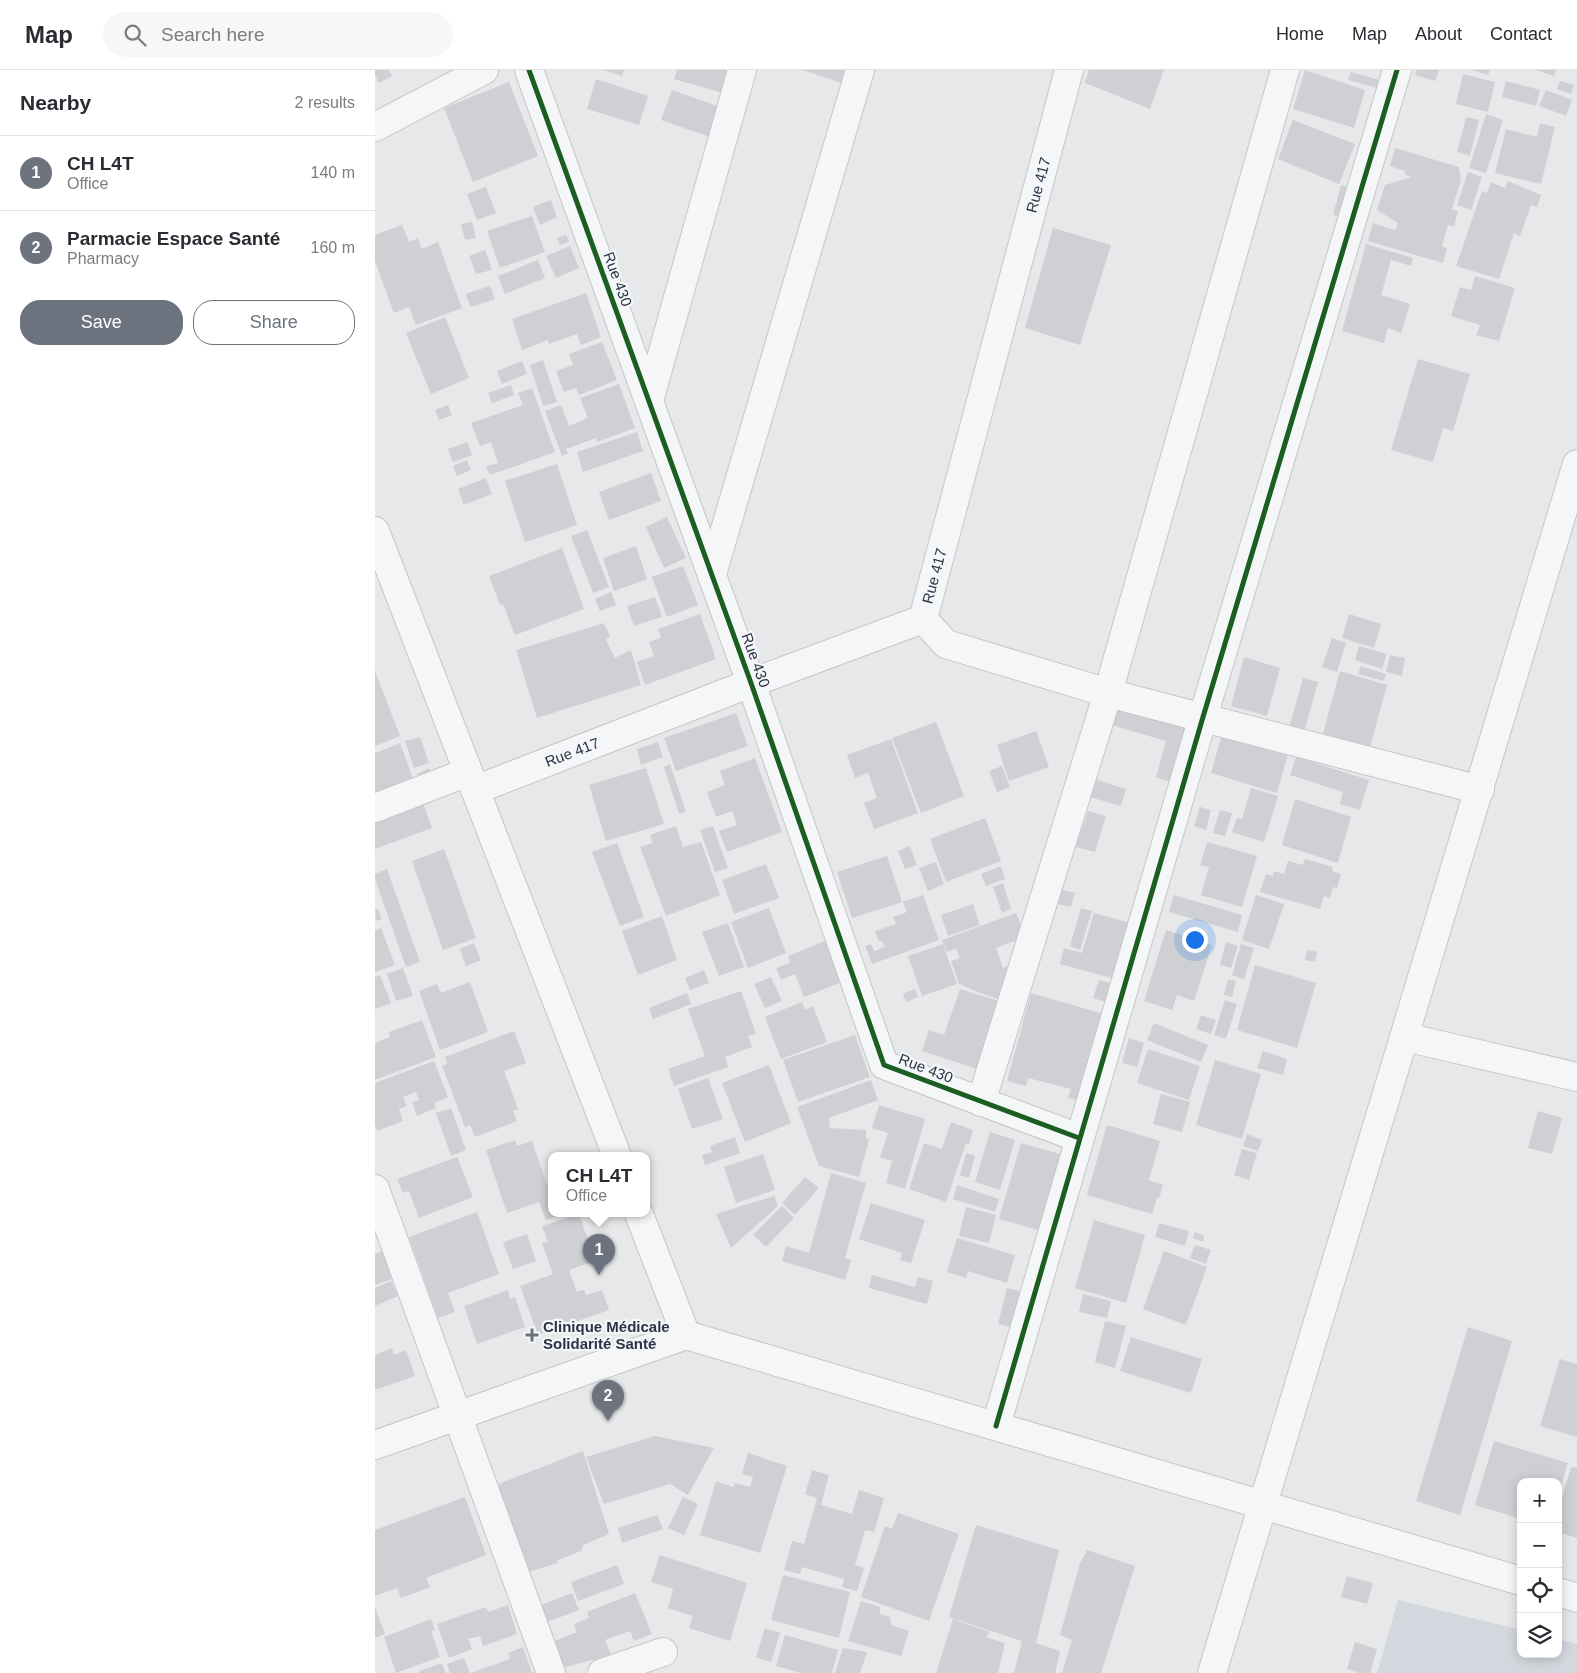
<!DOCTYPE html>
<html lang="en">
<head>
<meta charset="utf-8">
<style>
  body { margin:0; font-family:Helvetica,sans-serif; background:#f7f7f7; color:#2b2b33 }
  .controls { position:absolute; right:15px; bottom:15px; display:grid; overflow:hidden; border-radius:10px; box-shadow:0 2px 12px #0003 }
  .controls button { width:45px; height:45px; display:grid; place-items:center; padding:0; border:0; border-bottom:1px solid #e1e1e2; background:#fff; color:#2b2b33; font:25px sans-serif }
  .you { position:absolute; left:819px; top:869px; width:18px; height:18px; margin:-12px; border:4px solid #fff; border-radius:50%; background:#1a73e8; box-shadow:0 0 0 8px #1a73e833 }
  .badge { display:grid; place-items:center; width:32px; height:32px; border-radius:50%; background:#6c737f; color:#fff; font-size:16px; font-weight:700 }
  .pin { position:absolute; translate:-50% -41px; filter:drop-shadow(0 1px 2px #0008) }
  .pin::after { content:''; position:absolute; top:26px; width:18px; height:15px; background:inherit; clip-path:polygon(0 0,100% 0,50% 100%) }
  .popup { position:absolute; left:173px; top:1082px; width:102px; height:65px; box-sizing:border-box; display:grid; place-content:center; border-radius:10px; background:#fff; filter:drop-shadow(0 1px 4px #0005); font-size:16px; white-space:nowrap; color:#7c7c81 }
  .popup b { font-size:19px; color:#2b2b33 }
  .popup::after { content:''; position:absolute; left:50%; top:100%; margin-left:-10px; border:10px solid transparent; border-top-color:#fff }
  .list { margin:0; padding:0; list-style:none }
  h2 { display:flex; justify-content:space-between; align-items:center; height:65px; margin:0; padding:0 20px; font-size:21px }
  h2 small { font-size:16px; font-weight:400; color:#7c7c81 }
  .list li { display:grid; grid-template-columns:32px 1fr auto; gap:15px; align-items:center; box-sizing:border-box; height:75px; padding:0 20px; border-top:1px solid #e1e1e2 }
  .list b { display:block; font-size:19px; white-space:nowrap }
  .list p { margin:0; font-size:16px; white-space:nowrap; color:#7c7c81 }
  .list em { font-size:16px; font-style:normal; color:#7c7c81 }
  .actions { display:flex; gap:10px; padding:15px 20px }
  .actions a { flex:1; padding:11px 0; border:1px solid #6c737f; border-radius:20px; text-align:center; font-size:18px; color:#6c737f }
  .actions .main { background:#6c737f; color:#fff }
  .icon { flex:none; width:28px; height:28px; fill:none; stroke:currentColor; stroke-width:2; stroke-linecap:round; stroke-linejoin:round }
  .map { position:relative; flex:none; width:1202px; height:1603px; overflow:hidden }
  header { display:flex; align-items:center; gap:30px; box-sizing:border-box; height:70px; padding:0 25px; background:#fff; border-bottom:1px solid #e1e1e2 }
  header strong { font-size:24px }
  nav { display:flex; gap:28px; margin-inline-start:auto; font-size:18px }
  .search { width:350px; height:45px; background:#f7f7f7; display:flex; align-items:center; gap:12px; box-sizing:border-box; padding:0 18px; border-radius:28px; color:#7c7c81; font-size:19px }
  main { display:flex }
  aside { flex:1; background:#fff }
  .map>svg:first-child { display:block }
  .built { fill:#d4d7dd }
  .building { fill:#ced0d3 }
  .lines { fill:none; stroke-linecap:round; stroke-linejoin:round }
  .minor-casing { stroke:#c4c6c8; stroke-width:30 }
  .minor { stroke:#f5f6f7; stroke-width:28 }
  .cycleway-casing { stroke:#f4f6f9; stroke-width:8 }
  .cycleway { stroke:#1b5e20; stroke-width:5 }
  .poi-dot { fill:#6c737f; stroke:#f4f6f9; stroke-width:2 }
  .labels { text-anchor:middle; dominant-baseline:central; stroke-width:4.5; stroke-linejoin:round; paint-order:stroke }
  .street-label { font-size:15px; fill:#2b3445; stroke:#f4f6f9 }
  .poi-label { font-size:15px; font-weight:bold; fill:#2b3445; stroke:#f4f6f9; text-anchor:start }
</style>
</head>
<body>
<header>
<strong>Map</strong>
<div class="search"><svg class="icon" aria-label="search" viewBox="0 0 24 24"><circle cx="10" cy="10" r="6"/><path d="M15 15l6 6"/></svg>Search here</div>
<nav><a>Home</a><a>Map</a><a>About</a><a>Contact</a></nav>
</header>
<main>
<aside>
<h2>Nearby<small>2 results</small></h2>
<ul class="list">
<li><span class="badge">1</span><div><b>CH L4T</b><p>Office</p></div><em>140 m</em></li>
<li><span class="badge">2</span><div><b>Parmacie Espace Santé</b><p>Pharmacy</p></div><em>160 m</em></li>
</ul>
<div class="actions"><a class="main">Save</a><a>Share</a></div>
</aside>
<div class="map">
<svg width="1202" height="1603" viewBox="0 0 1202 1603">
  <rect width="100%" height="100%" fill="#e6e8ea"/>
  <path class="built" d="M1023 1530 1146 1560V1584H1183V1569L1202 1574V1603H1002Z"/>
  <path class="building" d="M0 0H14L17 6 4 13 0 5Z
    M229 0H249L247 6Z
    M302 0H358L351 24 299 9Z
    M428 0H471L467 13Z
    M714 0H789L775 39 710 13Z
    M930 0 990 20 979 58 918 39Z
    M1042 0H1064L1060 11 1040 5Z
    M1098 0H1115L1113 5Z
    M1160 0H1181L1179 6Z
    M976 2 1008 11 1006 19 973 10Z
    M1088 4 1120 12 1113 42 1081 34Z
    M221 9 273 26 264 55 212 39Z
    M1131 11 1165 20 1161 36 1127 27Z
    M1185 11 1199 15 1196 24 1182 19Z
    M134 12 163 86 98 112 69 38Z
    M297 20 348 38 338 68 286 50Z
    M1171 20 1197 30 1191 46 1164 36Z
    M1111 44 1128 50 1111 103 1094 98Z
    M1091 47 1104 50 1095 86 1082 82Z
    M918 50 980 74 964 114 903 89Z
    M1165 53 1180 57 1166 114 1120 103 1131 59 1162 67Z
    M1020 78 1084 97 1086 110 1077 139 1083 141 1079 157 1073 155 1067 176 1072 178 1068 193 993 171 998 153 1020 160 1023 153 1002 140 1010 115 1037 107 1029 104 1030 101 1015 96Z
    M1093 102 1107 107 1096 140 1082 135Z
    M1133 111 1166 125 1162 137 1156 135 1145 166 1139 163 1124 209 1081 196 1107 121 1112 123 1116 112 1130 118Z
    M966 115 977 118 969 148 958 145Z
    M111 117 121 143 102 150 92 124Z
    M176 130 182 147 165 155 158 137Z
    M157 146 170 182 125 198 112 161Z
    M97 152 101 168 90 170 86 154Z
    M27 155 34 172 43 168 47 179 63 172 87 238 41 255 34 237 19 243 0 191V165Z
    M678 158 736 175 705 275 650 258Z
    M191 165 194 172 185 175 182 168Z
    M991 174 1038 188 1036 196 1016 190 1006 225 1035 234 1026 263 1013 258 1009 273 967 261Z
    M195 176 204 198 181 208 171 186Z
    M110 180 117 200 101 204 94 186Z
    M163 190 170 208 130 224 123 206Z
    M1100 206 1140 218 1124 271 1101 265 1105 255 1076 246 1085 217 1096 220Z
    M115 216 120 229 96 237 90 224Z
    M211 223 226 267 206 275 202 264 174 274 173 270 147 280 137 249Z
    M70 247 94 308 56 324 31 263Z
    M227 272 242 310 204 325 201 318 189 322 181 301 198 295 194 284Z
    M1043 289 1095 304 1078 361 1068 358 1058 392 1016 380Z
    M168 290 182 332 168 336 155 295Z
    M147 291 152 304 127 314 122 301Z
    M244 314 260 358 222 372 221 368 191 379 193 383 187 386 170 341 186 335 194 356 213 348 205 328Z
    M136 315 139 325 117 333 113 323Z
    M157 318 180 382 115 405 111 396 123 393 116 372 105 376 96 353 148 335 143 323Z
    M73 335 77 345 64 350 60 340Z
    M262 362 268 381 208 402 202 382Z
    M92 372 97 385 78 392 73 379Z
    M92 390 96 400 82 406 78 396Z
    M182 394 202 455 150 472 130 411Z
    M276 403 286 431 234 450 224 422Z
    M111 408 117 424 89 435 83 419Z
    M292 447 311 488 289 498 271 457Z
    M212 460 234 517 218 523 196 466Z
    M261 476 272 509 239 521 228 488Z
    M187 478 209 539 140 565 128 534 125 535 114 506Z
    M308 496 323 535 292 547 277 507Z
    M236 522 241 535 225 541 220 529Z
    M280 527 287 547 259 556 252 536Z
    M325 544 341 589 270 615 262 592 279 586 274 572 286 568 283 559Z
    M974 544 1006 554 999 578 967 568Z
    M229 553 235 566 231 570 240 588 256 580 266 615 162 648 141 580Z
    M957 568 971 573 962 602 947 597Z
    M984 576 1012 584 1007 599 980 590Z
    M1015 585 1030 588 1027 606 1011 602Z
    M869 587 905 598 892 646 856 636Z
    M986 596 1011 604 1009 611 983 604Z
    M0 601 25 666 0 676Z
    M965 601 1012 615 994 681 947 667Z
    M928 608 943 612 930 659 915 655Z
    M742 634 818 656 801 714 781 707 791 671 736 655Z
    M361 643 373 676 301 701 289 668Z
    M561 652 589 726 546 743 517 668Z
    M661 661 674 697 634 711 622 675Z
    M847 664 913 684 902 723 836 703Z
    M45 667 54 693 39 698 30 671Z
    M516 669 543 743 499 759 489 733 502 728 493 703 480 708 472 685Z
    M283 672 288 687 266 695 262 679Z
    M25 673 41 717 0 732V683Z
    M921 687 994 710 985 740 965 734 968 722 915 705Z
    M380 688 407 762 352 782 344 761 362 755 357 741 341 747 332 722 350 715 345 701Z
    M295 694 311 742 304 744 289 697Z
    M627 696 635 717 622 722 614 701Z
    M54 698 58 708 46 713 42 704Z
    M271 698 289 754 231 771 214 715Z
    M716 708 751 719 746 736 711 726Z
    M876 718 903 726 889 772 857 762 862 748 867 749Z
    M920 729 976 747 963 793 907 775Z
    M48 733 57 758 0 779V751Z
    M825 737 836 740 831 760 819 756Z
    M845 740 857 743 850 766 838 763Z
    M713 741 731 746 720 782 701 777Z
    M610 748 626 791 571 812 555 769Z
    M301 756 308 777 326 772 345 825 291 846 265 777 278 773 275 765Z
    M338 756 353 798 340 802 325 760Z
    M832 772 882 786 867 837 826 825 834 797 825 795Z
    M242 773 269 847 245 856 217 782Z
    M535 776 542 795 530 799 523 781Z
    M69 779 101 868 68 880 37 791Z
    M512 786 527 832 477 848 462 802Z
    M930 789 958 797 957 801 966 804 962 818 958 817 955 828 949 826 945 839 885 822 891 804 898 806 899 801 909 804 913 791 928 795Z
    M561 792 569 814 553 821 544 798Z
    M391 794 404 828 359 844 347 810Z
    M626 796 630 809 611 816 606 804Z
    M12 799 45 892 31 897 0 809V804Z
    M628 813 636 839 627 843 618 817Z
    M687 820 700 823 696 837 683 834Z
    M548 825 564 870 497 894 490 876 496 874 499 881 510 877 507 871 504 872 500 861 521 854 518 847 532 842 528 832Z
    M799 825 867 845 863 862 794 842Z
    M881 825 909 834 894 879 867 870Z
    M598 834 605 855 573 866 566 845Z
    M394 838 411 883 373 898 356 852Z
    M706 838 717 841 705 880 695 876Z
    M3 839 7 849 1 851 0 840Z
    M641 843 650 867 621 878 628 898 637 895 627 930 605 923 584 914 576 891 585 888 581 879 572 882 567 870Z
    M719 843 759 854 744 910 685 894 689 878 707 883Z
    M287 846 302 890 263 905 247 861Z
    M353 853 369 897 344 906 327 862Z
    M6 858 20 895 0 902V860Z
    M791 860 837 875 819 931 802 925 797 940 769 931Z
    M450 871 467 912 429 927 420 904 406 910 401 898 415 893 413 886Z
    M851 872 863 876 856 898 845 895Z
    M99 873 106 890 91 896 85 879Z
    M568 874 582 914 547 926 533 886Z
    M866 874 879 878 869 909 857 905Z
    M932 880 942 882 940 892 930 890Z
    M880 895 941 913 922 978 862 960Z
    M28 898 38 926 21 931 12 904Z
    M329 900 334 913 315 920 310 908Z
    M5 905 16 933 0 939V907Z
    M396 907 407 931 390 938 379 914Z
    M853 909 861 911 857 927 849 925Z
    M724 910 740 914 735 933 718 928Z
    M95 912 113 962 65 980 44 921 62 914 66 923Z
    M540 919 543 927 531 932 528 924Z
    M585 919 627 932 605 1000 547 981 554 960 569 965Z
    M366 921 381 964 373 966 377 977 350 987 353 997 299 1016 293 999 330 986 313 939Z
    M312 923 316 934 278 949 274 938Z
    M656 923 732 945 709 1032 693 1028 696 1019 653 1008 651 1016 632 1011Z
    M850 930 862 934 851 969 839 965Z
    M427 932 430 940 438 936 452 972 406 989 390 947Z
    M826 945 841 950 836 964 821 959Z
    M47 950 61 987 0 1010V973L15 967 14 962Z
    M779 953 833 975 826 992 772 970Z
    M139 961 151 993 129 1001 143 1039 138 1041 142 1051 100 1067 95 1055 90 1057 67 996 72 994 70 987Z
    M480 965 495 1007 423 1032 408 990Z
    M754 968 769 973 762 997 747 993Z
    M773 979 825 996 814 1030 762 1013Z
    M888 981 912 989 908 1005 882 998Z
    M840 990 886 1004 867 1069 821 1055Z
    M59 991 73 1027 59 1033 61 1038 42 1046 37 1032 44 1030 41 1022 28 1027 32 1036 24 1039 28 1051 2 1061 0 1055V1013Z
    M394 995 416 1053 370 1072 347 1013Z
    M333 1008 348 1049 317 1059 303 1019Z
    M496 1010 503 1030 454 1048 455 1058 491 1060V1068L494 1070 484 1107 444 1096 422 1037Z
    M786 1024 815 1032 807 1062 778 1054Z
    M504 1035 550 1049 530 1119 511 1113 517 1091 505 1087 513 1063 497 1058Z
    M76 1038 91 1080 76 1086 61 1043Z
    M1163 1041 1187 1048 1177 1084 1153 1078Z
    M576 1052 598 1060 594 1074 591 1073 571 1132 534 1119 549 1073 567 1079Z
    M732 1055 785 1071 774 1110 788 1115 784 1129 782 1128 777 1144 712 1125Z
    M615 1062 640 1070 625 1120 600 1112Z
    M872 1064 887 1070 883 1081 868 1076Z
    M360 1067 365 1083 330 1095 327 1085 337 1082 335 1076Z
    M140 1070 142 1076 157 1071 176 1126V1144H188L171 1150 164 1132 132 1143 111 1080Z
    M646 1073 692 1086 670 1162 624 1149Z
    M867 1079 882 1083 874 1110 859 1105Z
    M591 1083 600 1086 594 1108 585 1105Z
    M388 1084 400 1120 361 1133 349 1097Z
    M82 1087 98 1127 44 1148 34 1121 28 1123 22 1109Z
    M456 1103 491 1113 470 1188 476 1190 470 1210 407 1191 411 1176 434 1183Z
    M430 1107 444 1118 420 1145 407 1133Z
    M582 1115 624 1129 620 1142 578 1129Z
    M399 1126 403 1136 356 1178 341 1144Z
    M496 1133 550 1150 536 1193 525 1190 527 1183 484 1169Z
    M407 1136 419 1148 391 1177 378 1165Z
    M591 1137 621 1145 614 1173 584 1166Z
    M102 1142 124 1204 73 1223 80 1242 63 1248 34 1167Z
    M204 1144 220 1191 194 1200 202 1222 209 1220 211 1225 227 1220 234 1240 163 1265 145 1216 178 1204 167 1173 173 1172 167 1156Z
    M719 1150 770 1165 751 1233 700 1218Z
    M784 1153 814 1161 810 1176 780 1167Z
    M820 1162 829 1166 828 1172 818 1168Z
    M152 1164 161 1191 138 1199 128 1172Z
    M582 1168 640 1185 632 1213 593 1201 591 1208 572 1202Z
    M820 1175 836 1180 831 1194 815 1188Z
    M7 1181 17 1209 0 1215V1184Z
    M789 1181 832 1197 811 1255 768 1239Z
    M497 1205 540 1217 543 1207 558 1211 552 1234 494 1218Z
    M16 1211 23 1226 0 1236V1218Z
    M632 1218 648 1222 639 1258 623 1254Z
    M133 1220 135 1229 140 1227 150 1257 102 1274 89 1236Z
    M708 1224 736 1231 732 1248 704 1242Z
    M730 1251 751 1256 740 1298 720 1292Z
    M1093 1257 1137 1271 1085 1445 1041 1431Z
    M756 1267 827 1289 816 1323 745 1301Z
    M17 1278 19 1285 31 1280 40 1306 0 1320V1285Z
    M1185 1289 1202 1294V1367L1165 1356Z
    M280 1366 339 1378 313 1425 295 1414 229 1434 211 1387Z
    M1119 1371 1193 1393 1184 1423 1183 1412H1146V1449L1100 1435Z
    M208 1381 234 1464 208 1475 206 1481 181 1491 183 1493 149 1503 116 1417Z
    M373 1383 412 1396 385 1483 325 1465 341 1411 358 1417 360 1413 375 1417 378 1407 367 1404Z
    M1196 1397 1202 1398V1468L1183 1462V1441Z
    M437 1400 454 1405 446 1435 477 1444 484 1420 509 1428 499 1462 490 1460 480 1495 489 1498 482 1521 467 1517 469 1509 427 1497 425 1504 409 1500 417 1471 429 1474 442 1428 430 1424Z
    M90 1427 111 1485 51 1508 55 1517 26 1528 22 1518 0 1526V1460Z
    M308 1427 323 1434 309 1465 293 1458Z
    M523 1443 584 1464 554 1551 486 1527 510 1456 517 1459Z
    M282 1445 288 1459 247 1473 243 1458Z
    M601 1455 684 1480 661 1573 685 1581 680 1603H639L647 1571 574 1547Z
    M712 1480 760 1496 726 1603H687L697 1570 685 1565 705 1493Z
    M285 1485 372 1513 355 1571 314 1558 318 1546 293 1538 298 1519 276 1512Z
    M242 1495 249 1514 203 1531 196 1512Z
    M408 1505 475 1522 464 1568 396 1550Z
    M972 1506 998 1513 992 1534 966 1527Z
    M197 1523 204 1540 172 1552 166 1535Z
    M260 1523 277 1564 259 1571 255 1561 230 1570 236 1585 187 1598 177 1572 202 1562 199 1554 214 1548 212 1542Z
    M486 1531 505 1537V1544L515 1547 516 1555 534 1561 526 1586 473 1571Z
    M133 1535 142 1564 108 1576 105 1566 93 1569 97 1579 74 1588 62 1554 111 1537 113 1542Z
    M0 1538 10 1564 0 1568Z
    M56 1549 60 1560 56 1561 65 1587 21 1603 9 1567Z
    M578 1549 615 1562 611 1567 630 1573 623 1603H561Z
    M390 1558 405 1563 396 1592 381 1587Z
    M410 1565 463 1580 457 1603H426L401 1596Z
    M980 1572 1002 1579 995 1603H984L972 1599Z
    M148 1577 157 1603H96L135 1589 133 1583Z
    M468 1578 492 1582 485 1603H460Z
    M89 1588 95 1603H75L72 1594Z
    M67 1593 71 1603H44V1601Z"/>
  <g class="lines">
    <g class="minor-casing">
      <path id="minor" d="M154 0 376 613 509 995 704 1068
        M0 57 109 0
        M274 331 367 0
        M0 461 242 1086
        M337 504 485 0
        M548 549 571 574 733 623 1105 720
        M100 720 376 613 548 549 694 0
        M0 738 93 702
        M1030 967 1202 1007
        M606 1032 733 623 910 0
        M0 1119 176 1603
        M264 1144 311 1265
        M621 1356 828 647 1022 0
        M0 1375 311 1265 1146 1511
        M1183 1522 1202 1528
        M227 1603 288 1582
        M837 1603 1202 394"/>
    </g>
    <use href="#minor" class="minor"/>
    <g class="cycleway-casing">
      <path id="cycleway" d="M154 0 376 613 509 995 704 1068
        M621 1356 828 647 1022 0"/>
    </g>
    <use href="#cycleway" class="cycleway"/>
  </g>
  <path class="poi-dot" d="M154.5 1257.5h5v5h5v5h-5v5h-5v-5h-5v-5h5z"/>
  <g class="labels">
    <g class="street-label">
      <text transform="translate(663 115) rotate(-75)">Rue 417</text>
      <text transform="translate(243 209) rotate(70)">Rue 430</text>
      <text transform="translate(559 506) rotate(-75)">Rue 417</text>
      <text transform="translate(381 590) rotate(70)">Rue 430</text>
      <text transform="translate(197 682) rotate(-21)">Rue 417</text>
      <text transform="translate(551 998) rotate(21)">Rue 430</text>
    </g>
    <g class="poi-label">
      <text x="168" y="1256">Clinique Médicale<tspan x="168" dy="17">Solidarité Santé</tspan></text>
    </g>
  </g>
</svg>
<div class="controls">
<button>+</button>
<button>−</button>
<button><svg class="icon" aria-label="locate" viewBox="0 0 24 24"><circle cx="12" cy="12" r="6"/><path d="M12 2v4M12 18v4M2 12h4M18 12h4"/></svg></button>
<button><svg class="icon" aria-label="layers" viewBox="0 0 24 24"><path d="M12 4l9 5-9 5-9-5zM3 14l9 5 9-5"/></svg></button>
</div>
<div class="you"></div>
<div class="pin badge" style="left:224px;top:1205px">1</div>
<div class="popup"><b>CH L4T</b>Office</div>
<div class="pin badge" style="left:233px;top:1351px">2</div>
</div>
</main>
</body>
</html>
